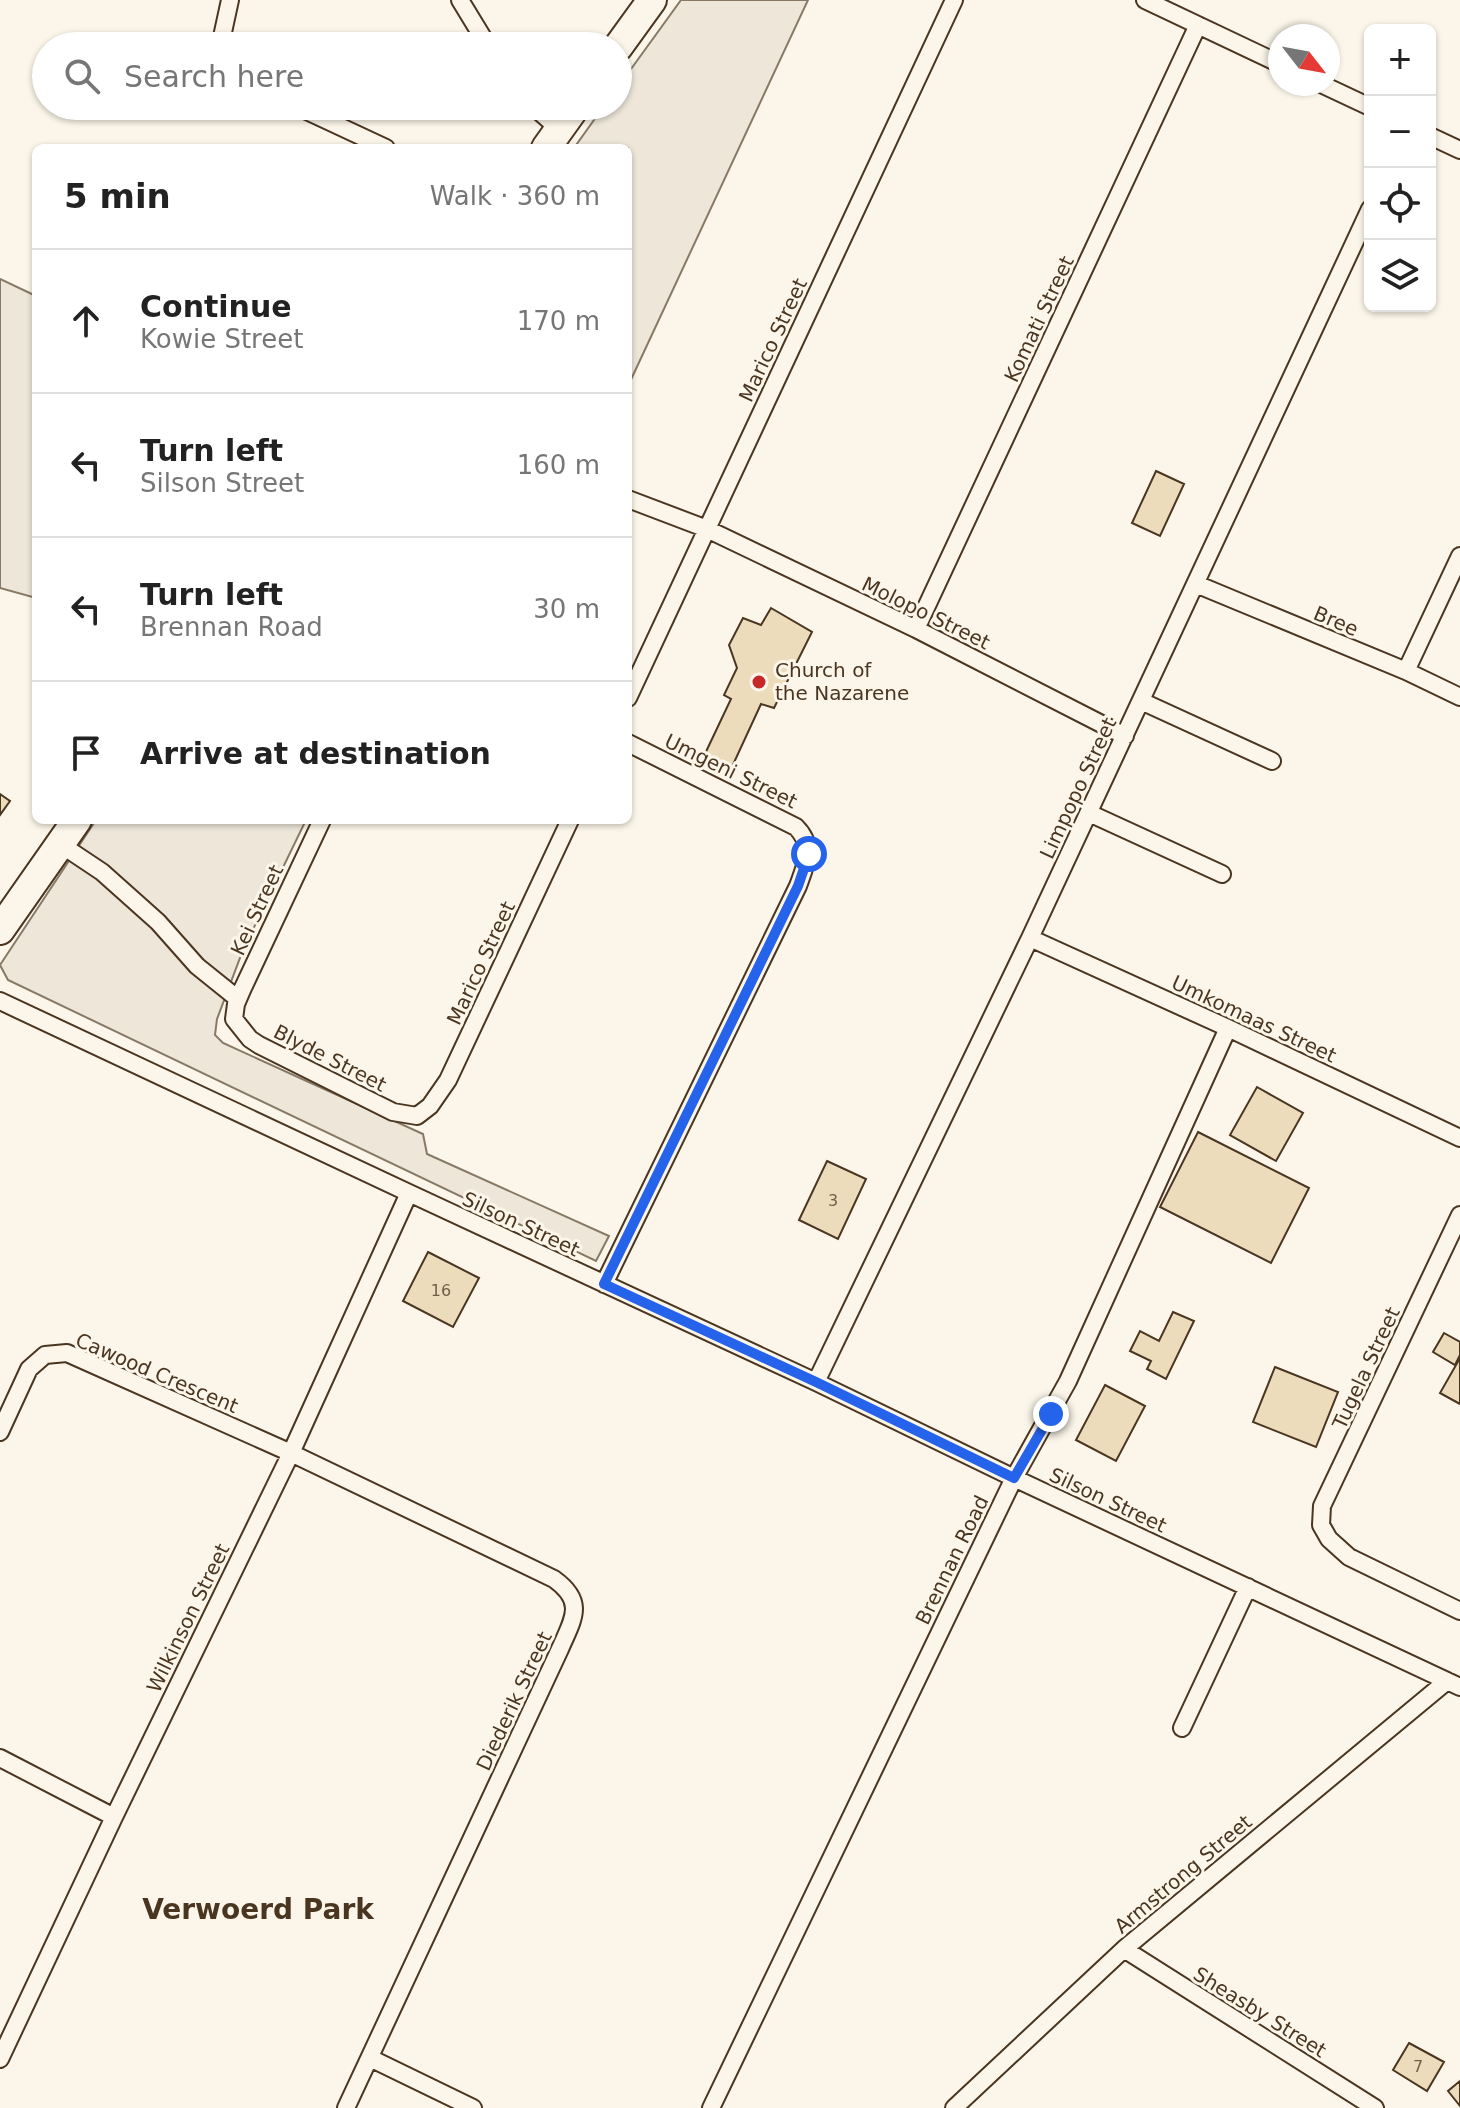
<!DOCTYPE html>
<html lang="en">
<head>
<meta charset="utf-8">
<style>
  body { margin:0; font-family:"DejaVu Sans",sans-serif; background:#f6f6f6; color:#222 }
  .controls { position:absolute; right:24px; top:24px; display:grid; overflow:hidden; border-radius:12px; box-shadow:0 2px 6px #0004 }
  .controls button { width:72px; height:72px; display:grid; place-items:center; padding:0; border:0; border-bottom:2px solid #e0e0e0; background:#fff; color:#222; font:40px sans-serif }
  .compass { position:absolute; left:1268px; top:24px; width:72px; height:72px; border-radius:50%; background:#fff; box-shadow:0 2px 6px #0004; rotate:121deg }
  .stop { position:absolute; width:24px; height:24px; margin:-18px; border:6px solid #2563eb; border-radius:50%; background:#fff }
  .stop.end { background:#2563eb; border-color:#fff; box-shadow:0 2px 8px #0008 }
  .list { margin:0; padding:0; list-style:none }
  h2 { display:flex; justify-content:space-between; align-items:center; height:104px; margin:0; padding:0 32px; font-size:34px }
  h2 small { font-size:26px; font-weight:400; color:#767676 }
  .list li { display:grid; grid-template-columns:52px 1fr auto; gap:24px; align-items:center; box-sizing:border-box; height:144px; padding:0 32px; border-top:2px solid #e0e0e0 }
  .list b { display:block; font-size:30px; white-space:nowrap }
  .list p { margin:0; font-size:26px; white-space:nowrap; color:#767676 }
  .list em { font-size:26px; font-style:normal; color:#767676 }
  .icon { flex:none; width:44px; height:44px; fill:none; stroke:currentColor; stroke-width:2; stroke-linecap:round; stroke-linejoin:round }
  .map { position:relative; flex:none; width:1460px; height:2108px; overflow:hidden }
  .search { position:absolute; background:#fff; box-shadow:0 2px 6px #0004; left:32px; top:32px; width:600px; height:88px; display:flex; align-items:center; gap:20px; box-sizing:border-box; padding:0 28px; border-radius:44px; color:#767676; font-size:30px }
  .panel { position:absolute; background:#fff; box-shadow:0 2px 6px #0004; left:32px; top:144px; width:600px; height:680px; border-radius:12px }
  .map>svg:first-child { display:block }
  .green { fill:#ede6d9; stroke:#887966; stroke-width:2 }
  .building { fill:#ecdcbc; stroke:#4a3520; stroke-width:2 }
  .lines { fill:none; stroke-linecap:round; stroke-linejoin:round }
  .minor-casing { stroke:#4a3520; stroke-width:20 }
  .trunk-casing { stroke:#4a3520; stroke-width:32 }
  .minor { stroke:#fbf6e9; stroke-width:16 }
  .trunk { stroke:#fbf6e9; stroke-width:28 }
  .route { stroke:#2563eb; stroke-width:10 }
  .poi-dot { fill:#c62828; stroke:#fbf6e9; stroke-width:3 }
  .labels { text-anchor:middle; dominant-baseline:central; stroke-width:6; stroke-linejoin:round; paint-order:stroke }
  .number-label { font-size:16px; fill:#725f47 }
  .street-label { font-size:20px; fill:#4a3520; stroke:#fbf6e9 }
  .poi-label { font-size:20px; fill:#4a3520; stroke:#fbf6e9; text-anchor:start }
  .district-label { font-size:28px; font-weight:bold; fill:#4a3520; stroke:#fbf6e9 }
</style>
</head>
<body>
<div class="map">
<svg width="1460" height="2108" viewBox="0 0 1460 2108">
  <rect width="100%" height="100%" fill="#fbf6e9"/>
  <path class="green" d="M681 0H808L628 386V148H574L604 106H618V87Z
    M0 279 36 296V598L0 588Z
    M96 820H306L243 950 217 1019 215 1035 223 1043 423 1134 427 1154 609 1236 596 1261 8 980 0 965Z"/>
  <path class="building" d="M1156 471 1184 484 1160 536 1132 523Z
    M771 608 812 632 774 708 761 704 731 769 703 758 731 699 724 695 737 668 729 645 743 618 761 625Z
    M0 794 10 801 0 815Z
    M1257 1087 1303 1113 1276 1161 1230 1135Z
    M1198 1132 1309 1188 1271 1263 1160 1207Z
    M827 1161 866 1179 838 1239 799 1220Z
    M428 1252 479 1278 453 1327 403 1301Z
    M1173 1312 1194 1321 1166 1379 1147 1369 1151 1361 1130 1351 1140 1331 1159 1341Z
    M1444 1333 1460 1342V1355L1455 1365 1433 1352Z
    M1460 1358V1404L1440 1393Z
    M1275 1367 1338 1392 1316 1447 1253 1422Z
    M1105 1385 1145 1406 1116 1461 1076 1440Z
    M1409 2043 1444 2062 1427 2091 1393 2070Z
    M1460 2081V2106L1448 2091Z"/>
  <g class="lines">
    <g class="minor-casing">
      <path id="minor" d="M460 0 488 46
        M1145 0 1280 64
        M220 46 230 0
        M1321 84 1370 107
        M296 106 386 148
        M533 106 559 129
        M1430 136 1460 150
        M628 499 707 529 916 629 1125 736
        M1196 584 1406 671 1460 697
        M916 629 1198 25
        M1406 671 1460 556
        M628 698 954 0
        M1141 701 1272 761
        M1089 813 1222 874
        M322 820 242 990 236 1004 234 1019 250 1039 259 1045 393 1112 417 1116 430 1106 448 1080 570 820
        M60 844 102 872 158 922 197 966 238 999
        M1030 938 1228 1028 1460 1138
        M0 1001 409 1193 816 1382 1014 1478 1460 1687
        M1460 1215 1322 1506 1321 1525 1329 1539 1349 1557 1460 1611
        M604 1284 798 886C806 864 815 846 796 827L628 743
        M816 1382 1030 938 1370 209
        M0 1432 29 1369 45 1355 67 1353 291 1453 554 1579C586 1602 573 1619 560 1649L346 2108
        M1182 1728 1248 1587
        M0 1758 114 1817
        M1124 1949 1375 2108
        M370 2058 473 2108
        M0 2059 114 1817 291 1453 409 1193
        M711 2108 1014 1478 1068 1381 1228 1028
        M954 2108 1124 1949 1447 1681"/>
    </g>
    <g class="trunk-casing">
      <path id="trunk" d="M618 47 652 0
        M546 148 576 106
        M0 930 77 820"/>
    </g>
    <use href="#minor" class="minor"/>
    <use href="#trunk" class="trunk"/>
  </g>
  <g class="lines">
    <path class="route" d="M809 854 798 886 604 1284 816 1382 1014 1478 1051 1414"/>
  </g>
  <circle class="poi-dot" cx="759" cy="682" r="8"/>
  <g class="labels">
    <g class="number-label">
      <text x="833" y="1200">3</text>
      <text x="441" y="1290">16</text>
      <text x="1418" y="2066">7</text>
    </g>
    <g class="street-label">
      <text transform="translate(1039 319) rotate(-65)">Komati Street</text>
      <text transform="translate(773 340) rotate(-65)">Marico Street</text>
      <text transform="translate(926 613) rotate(26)">Molopo Street</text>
      <text transform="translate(1336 621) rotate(23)">Bree</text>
      <text transform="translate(731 771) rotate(26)">Umgeni Street</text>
      <text transform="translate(1078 788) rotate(-65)">Limpopo Street</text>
      <text transform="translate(257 910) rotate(-65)">Kei Street</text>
      <text transform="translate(481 963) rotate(-65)">Marico Street</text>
      <text transform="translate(1254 1019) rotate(25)">Umkomaas Street</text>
      <text transform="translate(330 1058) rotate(27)">Blyde Street</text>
      <text transform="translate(521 1224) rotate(25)">Silson Street</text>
      <text transform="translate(1366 1368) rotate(-65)">Tugela Street</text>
      <text transform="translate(157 1373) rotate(23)">Cawood Crescent</text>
      <text transform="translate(1108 1500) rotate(25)">Silson Street</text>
      <text transform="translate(952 1560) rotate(-64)">Brennan Road</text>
      <text transform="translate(188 1618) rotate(-64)">Wilkinson Street</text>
      <text transform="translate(514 1701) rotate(-65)">Diederik Street</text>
      <text transform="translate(1183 1874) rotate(-40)">Armstrong Street</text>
      <text transform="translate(1260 2012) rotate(32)">Sheasby Street</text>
    </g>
    <g class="poi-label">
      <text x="775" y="670">Church of<tspan x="775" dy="23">the Nazarene</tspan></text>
    </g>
    <g class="district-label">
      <text x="258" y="1909">Verwoerd Park</text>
    </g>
  </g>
</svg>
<div class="controls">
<button>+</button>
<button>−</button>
<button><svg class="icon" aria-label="locate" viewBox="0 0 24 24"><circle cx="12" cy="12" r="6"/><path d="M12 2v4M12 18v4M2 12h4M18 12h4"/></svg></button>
<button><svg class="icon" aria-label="layers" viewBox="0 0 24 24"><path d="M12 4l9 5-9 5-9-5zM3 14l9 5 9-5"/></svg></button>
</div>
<svg class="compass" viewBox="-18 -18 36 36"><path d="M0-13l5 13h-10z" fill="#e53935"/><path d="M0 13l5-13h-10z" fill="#767676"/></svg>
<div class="stop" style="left:809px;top:854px"></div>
<div class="stop end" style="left:1051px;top:1414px"></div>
<div class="search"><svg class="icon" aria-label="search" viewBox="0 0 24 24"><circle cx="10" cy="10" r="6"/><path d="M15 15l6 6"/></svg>Search here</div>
<section class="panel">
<h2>5 min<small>Walk · 360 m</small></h2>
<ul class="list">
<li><svg class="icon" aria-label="ahead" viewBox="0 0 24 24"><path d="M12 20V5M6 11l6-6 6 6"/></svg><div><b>Continue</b><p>Kowie Street</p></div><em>170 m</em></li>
<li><svg class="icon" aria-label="left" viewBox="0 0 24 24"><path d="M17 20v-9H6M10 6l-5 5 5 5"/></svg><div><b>Turn left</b><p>Silson Street</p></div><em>160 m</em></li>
<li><svg class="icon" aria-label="left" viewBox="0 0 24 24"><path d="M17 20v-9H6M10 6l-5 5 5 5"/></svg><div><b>Turn left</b><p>Brennan Road</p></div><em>30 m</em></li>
<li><svg class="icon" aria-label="arrive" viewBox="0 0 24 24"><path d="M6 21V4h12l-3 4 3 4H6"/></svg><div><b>Arrive at destination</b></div></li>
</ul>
</section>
</div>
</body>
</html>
